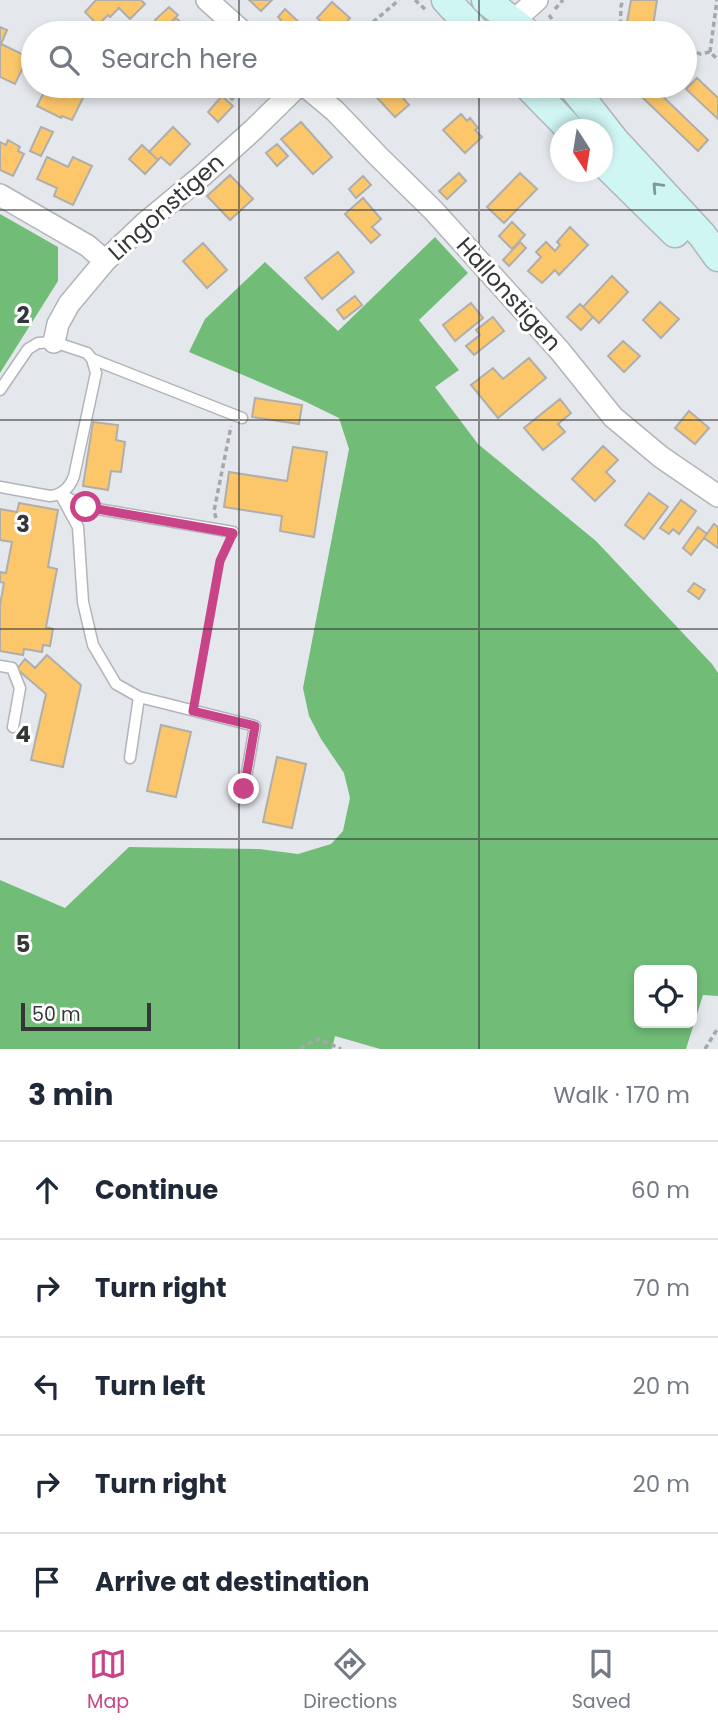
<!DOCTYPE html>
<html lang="en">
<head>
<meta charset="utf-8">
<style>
  body { margin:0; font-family:Poppins,sans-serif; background:#f6f6f7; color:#1f2937 }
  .controls { position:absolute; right:21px; bottom:21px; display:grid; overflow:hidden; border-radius:10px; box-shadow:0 4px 10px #0003 }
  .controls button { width:63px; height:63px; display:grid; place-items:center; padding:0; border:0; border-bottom:2px solid #e0e1e3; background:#fff; color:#1f2937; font:35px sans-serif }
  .compass { position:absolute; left:550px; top:119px; width:63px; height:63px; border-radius:50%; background:#fff; box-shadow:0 4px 10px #0003; rotate:168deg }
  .scale { position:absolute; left:21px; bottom:18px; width:130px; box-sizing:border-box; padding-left:7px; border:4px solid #353637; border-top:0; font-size:19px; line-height:24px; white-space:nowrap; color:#353637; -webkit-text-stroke:5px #fff; paint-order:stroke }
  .stop { position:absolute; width:21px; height:21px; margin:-16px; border:5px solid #c84387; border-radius:50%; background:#fff }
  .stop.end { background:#c84387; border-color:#fff; box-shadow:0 2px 7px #0008 }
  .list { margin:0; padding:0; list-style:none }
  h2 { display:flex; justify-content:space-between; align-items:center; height:91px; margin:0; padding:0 28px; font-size:30px }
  h2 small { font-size:23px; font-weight:400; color:#747a83 }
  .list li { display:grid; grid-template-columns:46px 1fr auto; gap:21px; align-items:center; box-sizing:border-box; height:98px; padding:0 28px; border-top:2px solid #e0e1e3 }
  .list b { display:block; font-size:26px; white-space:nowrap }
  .list em { font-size:23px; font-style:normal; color:#747a83 }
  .icon { flex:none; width:38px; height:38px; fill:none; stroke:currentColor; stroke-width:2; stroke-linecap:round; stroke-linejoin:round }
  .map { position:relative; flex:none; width:718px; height:1049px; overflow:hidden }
  .search { position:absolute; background:#fff; box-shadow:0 4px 10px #0003; left:21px; right:21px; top:21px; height:77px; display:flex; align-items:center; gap:18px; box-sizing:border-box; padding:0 24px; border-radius:38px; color:#747a83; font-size:26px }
  .sheet { height:581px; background:#fff }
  nav { display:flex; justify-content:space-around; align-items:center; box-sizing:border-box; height:98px; border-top:2px solid #e0e1e3; background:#fff; font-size:19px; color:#747a83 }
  nav a { display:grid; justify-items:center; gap:4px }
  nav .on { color:#c84387 }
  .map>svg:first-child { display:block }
  .forest { fill:#71bd78; fill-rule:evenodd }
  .building { fill:#fcc76b; stroke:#b0aeaa; stroke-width:2 }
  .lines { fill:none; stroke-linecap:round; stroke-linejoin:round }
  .lane-casing { stroke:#b1b4b8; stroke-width:13 }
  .street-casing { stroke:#b1b4b8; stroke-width:24 }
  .secondary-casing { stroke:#b1b4b8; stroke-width:31 }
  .path { stroke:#a5a8ab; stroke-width:3.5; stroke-dasharray:5 3.5; stroke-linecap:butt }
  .lane { stroke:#fff; stroke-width:10 }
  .street { stroke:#fff; stroke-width:21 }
  .secondary { stroke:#d0f6f3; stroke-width:28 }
  .oneway { stroke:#829695 }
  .route { stroke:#c84387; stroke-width:9 }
  .grid { fill:none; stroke:#353637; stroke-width:2; stroke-opacity:0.55 }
  .labels { text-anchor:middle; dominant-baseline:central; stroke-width:6; stroke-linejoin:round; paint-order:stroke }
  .street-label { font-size:23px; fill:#353637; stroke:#fff }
  .grid-label { font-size:23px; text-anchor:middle; font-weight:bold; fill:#353637; stroke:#fff; stroke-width:6; stroke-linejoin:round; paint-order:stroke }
</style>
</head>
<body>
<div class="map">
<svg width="718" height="1049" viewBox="0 0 718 1049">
  <rect width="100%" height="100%" fill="#e4e7eb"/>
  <path class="forest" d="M0 214 58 247V281L0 373Z
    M435 237 468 273 419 320 459 370 435 387 478 444 596 541 712 664 718 673V996L703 995 686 1049H380L335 1036 332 1049H0V880L65 908 129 847 259 849 298 854 331 844 343 831 350 798 344 773 321 739 309 716 303 688 349 449 339 418 304 401 189 352 205 319 265 262 338 331ZM639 970H692V1023H639Z"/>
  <path class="building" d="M96 0H141L145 4 130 19 119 8 110 17 108 15 98 25 85 12Z
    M249 0H272L261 11Z
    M631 0H657L652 33H625Z
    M332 2 350 18 336 33H333L317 18Z
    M169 7 178 15 164 29 155 20Z
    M285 9 305 28 300 33H293L289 30 285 33 276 25 281 20 278 17Z
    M176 18 192 33H161Z
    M0 27 7 30 1 44 28 57 15 84 0 77Z
    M697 78 718 98V119L686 89Z
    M47 86H89L72 120 62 116 61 118 37 106Z
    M218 86H246L244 87 248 91 242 97 238 94 232 100Z
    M366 86H398L406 95 403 98 409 105 395 117Z
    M652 86 708 140 698 151 641 96Z
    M222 96 233 106 218 122 208 112Z
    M461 114 467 121 470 118 478 128 475 130 482 137 465 153 443 130Z
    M301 122 332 157 313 174 281 139Z
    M41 127 53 132 41 156 30 151Z
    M173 127 190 144 170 165 161 157 158 160 149 152Z
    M8 140 20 147 18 151 24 154 13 176 0 170V142L6 145Z
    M277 144 288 156 277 166 266 153Z
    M142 145 158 160 145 174 129 159Z
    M47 157 68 167 73 157 92 166 73 205 54 196 57 188 37 179Z
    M459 173 466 181 447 199 439 191Z
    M520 173 537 189 504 223 487 207Z
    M230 175 253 199 230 220 207 196Z
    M363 176 371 185 356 198 349 189Z
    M363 198 381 219 372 227 380 235 371 243 345 214Z
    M512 222 525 235 512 249 499 236Z
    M570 227 588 245 559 275 555 270 542 283 528 271 541 257 536 252 546 242 555 251 560 245 557 242Z
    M520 242 526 248 509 266 503 260Z
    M203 243 227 270 207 288 183 261Z
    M338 252 354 272 322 299 305 278Z
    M612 276 628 292 599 323 583 307Z
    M355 296 362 305 344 319 337 310Z
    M660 302 679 319 661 338 643 320Z
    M471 303 483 318 455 341 443 325Z
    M580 304 593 317 581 330 567 317Z
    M493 317 504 331 474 355 466 346 480 335 476 330Z
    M623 341 640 356 624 372 608 356Z
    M529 358 546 378 498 418 471 385 493 368 503 379Z
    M255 398 302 405 299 424 252 417Z
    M560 399 571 413 558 424 565 432 543 450 524 428Z
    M689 411 709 428 695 444 675 428Z
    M93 422 118 425 116 440 125 442 121 472 111 471 108 490 83 486Z
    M603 446 618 460 606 472 615 481 595 501 572 479Z
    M293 447 327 452 314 537 280 531 282 516 224 507 229 472 287 481Z
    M649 493 668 507 644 539 625 525Z
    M681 500 696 511 679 534 673 529 669 534 660 528Z
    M19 503 58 510 48 567 57 569 46 627 53 629 50 646 43 645 42 652 24 649 23 655 0 651V605L4 583 0 582V572L6 573 12 542 0 540V509L17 512Z
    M714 524 718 527V548L704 538Z
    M698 527 707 534 691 555 683 548Z
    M694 583 705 590 699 599 688 591Z
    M47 655 81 685 63 767 31 760 46 694 17 669 25 659 35 668Z
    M161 725 191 732 176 797 147 791Z
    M277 757 306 764 292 828 263 822Z"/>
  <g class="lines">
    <g class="lane-casing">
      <path id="lane" d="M0 390 28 349 38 343 54 342 87 353 92 359 242 418
        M0 487 50 496C63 495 70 487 74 476L96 373 92 359
        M60 494 78 527 83 602 93 645 116 684 139 697 255 726 244 789
        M60 494 86 507 233 532
        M0 666 12 668 20 688 13 727
        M130 758 139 697"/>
    </g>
    <g class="street-casing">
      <path id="street" d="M207 0 244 33
        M513 21 537 0
        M305 86 335 111 379 157 434 211 560 351 613 417 661 457 718 496
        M0 195 88 246 105 261
        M54 342 58 324 69 304 105 261 145 223 203 175 253 130 298 86"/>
    </g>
    <g class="secondary-casing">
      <path id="secondary" d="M446 0 477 33
        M486 0 527 33
        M528 86 571 130
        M572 86 615 141 702 235 718 257
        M602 161 675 233"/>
    </g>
    <path class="path" d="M415 0 426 10
      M555 9 563 0
      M549 15 562 33
      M360 33 399 0
      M620 33 621 6 623 0
      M689 49 700 54 710 52 718 60
      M710 52 717 0
      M216 518 214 511 231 426
      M196 697 220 561 228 544
      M301 1049 305 1045 319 1039 341 1049
      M705 1049 718 1028"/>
    <use href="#lane" class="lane"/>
    <use href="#street" class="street"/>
    <use href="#secondary" class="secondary"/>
  </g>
  <defs><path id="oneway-chevron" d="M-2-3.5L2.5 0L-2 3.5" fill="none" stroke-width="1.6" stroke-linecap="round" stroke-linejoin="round" transform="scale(1.75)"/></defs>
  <use class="oneway" href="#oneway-chevron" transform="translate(657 187) rotate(-133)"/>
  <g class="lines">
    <path class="route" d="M86 507 233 533 220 561 193 711 255 726 244 789"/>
  </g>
  <path class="grid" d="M239 0V33M479 0V33M239 86V1049M479 86V1049M0 210H718M0 420H718M0 629H718M0 839H718"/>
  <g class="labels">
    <g class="street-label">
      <text transform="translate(166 207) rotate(-42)">Lingonstigen</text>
      <text transform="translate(509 294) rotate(48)">Hallonstigen</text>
    </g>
  </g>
  <g class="grid-label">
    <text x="23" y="323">2</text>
    <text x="23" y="532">3</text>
    <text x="23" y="742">4</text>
    <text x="23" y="952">5</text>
  </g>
</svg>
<div class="controls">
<button><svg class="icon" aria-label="locate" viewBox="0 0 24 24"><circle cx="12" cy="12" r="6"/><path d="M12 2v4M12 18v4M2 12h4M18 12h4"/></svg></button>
</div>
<svg class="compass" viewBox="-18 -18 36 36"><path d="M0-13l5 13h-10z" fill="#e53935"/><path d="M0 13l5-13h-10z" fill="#747a83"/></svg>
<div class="scale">50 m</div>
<div class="stop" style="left:86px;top:507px"></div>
<div class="stop end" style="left:244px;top:789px"></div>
<div class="search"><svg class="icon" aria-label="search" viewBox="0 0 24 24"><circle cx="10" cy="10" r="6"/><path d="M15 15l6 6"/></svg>Search here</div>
</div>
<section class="sheet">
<h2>3 min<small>Walk · 170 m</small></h2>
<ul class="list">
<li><svg class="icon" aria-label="ahead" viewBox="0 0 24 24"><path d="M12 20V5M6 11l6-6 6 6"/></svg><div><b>Continue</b></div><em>60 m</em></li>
<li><svg class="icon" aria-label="right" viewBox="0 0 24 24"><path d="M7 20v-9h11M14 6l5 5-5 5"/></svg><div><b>Turn right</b></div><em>70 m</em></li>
<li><svg class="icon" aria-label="left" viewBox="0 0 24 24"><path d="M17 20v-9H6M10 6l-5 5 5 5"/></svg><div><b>Turn left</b></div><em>20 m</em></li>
<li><svg class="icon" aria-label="right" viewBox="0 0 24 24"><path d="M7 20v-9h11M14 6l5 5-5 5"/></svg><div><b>Turn right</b></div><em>20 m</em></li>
<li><svg class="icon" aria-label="arrive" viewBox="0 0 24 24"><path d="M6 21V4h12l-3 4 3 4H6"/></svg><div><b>Arrive at destination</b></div></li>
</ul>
</section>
<nav>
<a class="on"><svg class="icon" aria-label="map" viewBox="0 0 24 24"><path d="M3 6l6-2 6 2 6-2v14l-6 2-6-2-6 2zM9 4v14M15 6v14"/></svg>Map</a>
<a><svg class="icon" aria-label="directions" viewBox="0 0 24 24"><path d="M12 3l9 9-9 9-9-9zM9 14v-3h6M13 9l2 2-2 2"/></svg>Directions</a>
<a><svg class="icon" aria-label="saved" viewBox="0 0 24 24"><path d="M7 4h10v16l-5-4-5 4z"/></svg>Saved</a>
</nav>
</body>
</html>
